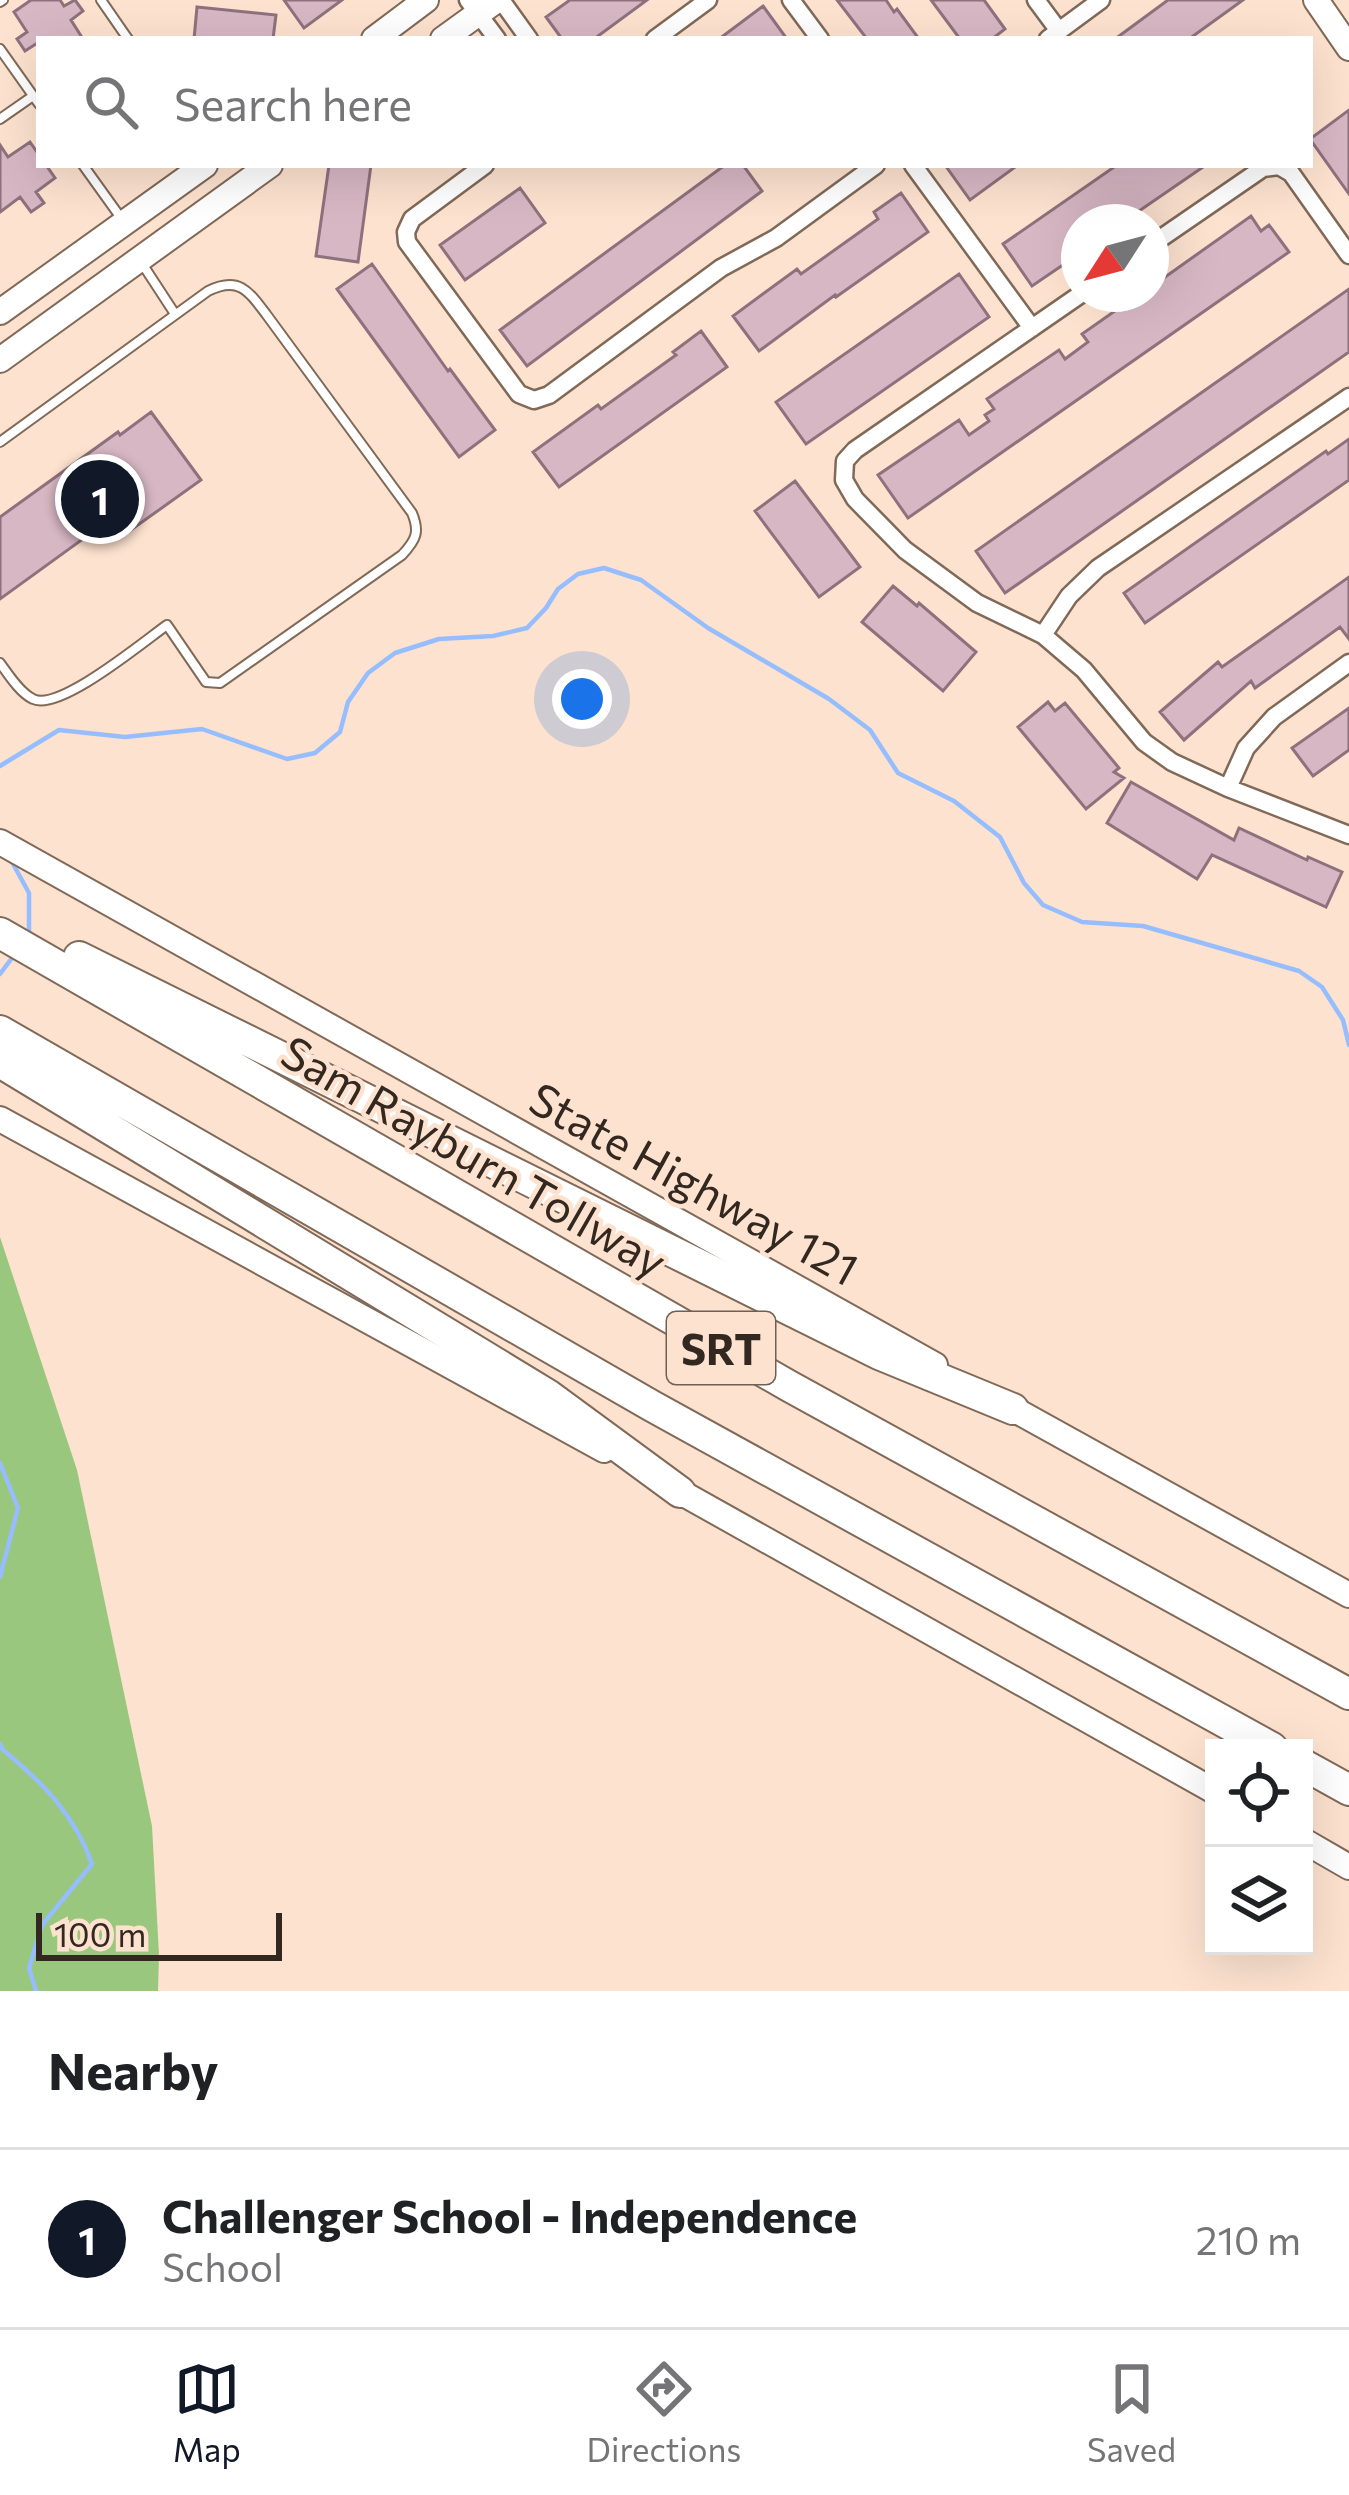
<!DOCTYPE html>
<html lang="en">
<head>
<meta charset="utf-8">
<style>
  body { margin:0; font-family:Commissioner,sans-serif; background:#f6f6f6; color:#202124 }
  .controls { position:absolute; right:36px; bottom:36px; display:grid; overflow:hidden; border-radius:0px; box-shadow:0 12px 48px #0002 }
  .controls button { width:108px; height:108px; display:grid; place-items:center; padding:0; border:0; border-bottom:3px solid #e0e0e0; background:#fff; color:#202124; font:60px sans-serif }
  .compass { position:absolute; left:1061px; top:204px; width:108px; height:108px; border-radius:50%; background:#fff; box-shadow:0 12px 48px #0002; rotate:234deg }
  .scale { position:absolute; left:36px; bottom:30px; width:246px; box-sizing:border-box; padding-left:12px; border:6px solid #322820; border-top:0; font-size:33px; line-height:42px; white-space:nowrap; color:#322820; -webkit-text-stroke:9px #fde2cf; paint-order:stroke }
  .you { position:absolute; left:582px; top:699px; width:42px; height:42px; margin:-30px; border:9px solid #fff; border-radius:50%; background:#1a73e8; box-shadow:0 0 0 18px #1a73e833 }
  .badge { display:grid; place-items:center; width:78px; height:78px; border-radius:50%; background:#111827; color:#fff; font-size:39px; font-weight:700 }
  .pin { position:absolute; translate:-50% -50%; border:6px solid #fff; box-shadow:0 3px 12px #0006 }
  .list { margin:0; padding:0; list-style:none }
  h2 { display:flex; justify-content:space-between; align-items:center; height:156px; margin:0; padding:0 48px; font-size:51px }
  h2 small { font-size:39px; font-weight:400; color:#757577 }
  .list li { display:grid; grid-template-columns:78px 1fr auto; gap:36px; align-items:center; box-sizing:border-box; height:180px; padding:0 48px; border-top:3px solid #e0e0e0 }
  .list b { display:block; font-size:45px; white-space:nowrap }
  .list p { margin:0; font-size:39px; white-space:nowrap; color:#757577 }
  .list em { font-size:39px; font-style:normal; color:#757577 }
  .icon { flex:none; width:66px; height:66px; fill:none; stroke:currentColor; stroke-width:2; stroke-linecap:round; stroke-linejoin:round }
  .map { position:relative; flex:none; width:1349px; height:1991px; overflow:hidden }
  .search { position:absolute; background:#fff; box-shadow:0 12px 48px #0002; left:36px; right:36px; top:36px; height:132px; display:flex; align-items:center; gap:30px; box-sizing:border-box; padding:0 42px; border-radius:0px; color:#757577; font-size:45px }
  .sheet { height:336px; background:#fff }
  nav { display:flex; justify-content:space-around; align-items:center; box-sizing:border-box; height:168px; border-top:3px solid #e0e0e0; background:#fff; font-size:33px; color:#757577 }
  nav a { display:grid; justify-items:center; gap:6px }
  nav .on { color:#111827 }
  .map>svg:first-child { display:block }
  .green { fill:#9ac77e }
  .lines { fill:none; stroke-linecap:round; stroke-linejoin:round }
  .stream { stroke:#96bdfe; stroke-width:4.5 }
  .building { fill:#d7b7c3; stroke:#8e717d; stroke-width:3 }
  .service-casing { stroke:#816958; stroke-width:12 }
  .minor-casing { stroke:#816958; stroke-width:21 }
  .secondary-casing { stroke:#816958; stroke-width:28 }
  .motorway-casing { stroke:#816958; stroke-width:34 }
  .service { stroke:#fff; stroke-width:8 }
  .minor { stroke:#fff; stroke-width:16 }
  .secondary { stroke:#fff; stroke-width:24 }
  .motorway { stroke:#fff; stroke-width:30 }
  .labels { text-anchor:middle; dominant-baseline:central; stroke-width:9; stroke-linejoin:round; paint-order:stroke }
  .shield { fill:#fde2cf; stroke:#6f6054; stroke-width:3 }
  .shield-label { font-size:42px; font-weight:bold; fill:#322820 }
  .street-label { font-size:45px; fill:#322820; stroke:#fde2cf }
</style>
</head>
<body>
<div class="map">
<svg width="1349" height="1991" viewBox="0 0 1349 1991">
  <rect width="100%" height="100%" fill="#fde2cf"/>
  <path class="green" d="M0 1237 77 1470 152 1826 159 1955 158 1991H0Z"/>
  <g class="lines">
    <path class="stream" d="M0 766 59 730 125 737 202 729 287 759 315 753 340 732 348 702 368 673 395 653 439 639 493 636 527 628 546 608 558 589 578 574 604 568 641 580 708 628 829 699 870 730 898 773 954 801 1000 837 1024 883 1043 905 1082 922 1143 926 1299 971 1322 987 1343 1020 1349 1045
      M12 862 29 893V936
      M0 974 15 954
      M0 1463 18 1508 0 1577
      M0 1744 3 1750C42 1782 75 1815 92 1864L42 1925 29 1968 36 1991"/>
  </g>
  <path class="building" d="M31 0H60L64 6 75 0 83 11 71 20 83 39H39V42L25 51 17 39 27 32 14 12Z
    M284 0H342L304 28Z
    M570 0H647L594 39H562L546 17Z
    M837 0H886L894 12 897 9 919 39H867Z
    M931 0H984L1005 29 992 39H960Z
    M1168 0H1243L1189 39H1115Z
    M763 6 787 39H719Z
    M197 7 276 15 273 39H194Z
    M1349 110V194L1310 139Z
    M30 142 39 155V165H46L55 178 36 192 44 203 31 212 20 197 0 212V145L8 157Z
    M329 165H371L358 262 316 256Z
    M725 165H743L762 191 527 366 500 330Z
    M945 165H1018L970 200Z
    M1117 165H1206L1123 222H1079V254L1032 286 1003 244Z
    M520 188 545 223 465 280 440 245Z
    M901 193 928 232 836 297 835 295 759 351 733 316 797 269 801 274 878 219 874 212Z
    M1251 216 1261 231 1269 225 1289 252 908 518 878 475 959 420 969 435 989 421 985 415 994 409 987 399 1059 350 1065 359 1088 342 1082 334 1139 294H1151V287Z
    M372 264 448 371 450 369 495 430 459 457 337 289Z
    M959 274 989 317 806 444 776 402Z
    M1349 289V352L1005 593 976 551Z
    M701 331 727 367 559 487 533 452 598 405 601 409 676 355 673 352Z
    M151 412 201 480 121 537 109 520 0 599V517L118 432 120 435Z
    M1349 439V480L1145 623 1124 593 1326 451 1328 454Z
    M795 481 860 567 819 597 755 511Z
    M1349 577V639L1340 627 1255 688 1251 681 1184 740 1160 712 1218 662 1222 667Z
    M893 586 917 606 919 603 976 652 943 691 862 622Z
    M1048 702 1055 711 1065 703 1119 768 1114 772 1124 778 1086 809 1018 727Z
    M1349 708V750L1313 776 1292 748Z
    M1131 782 1234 840 1239 828 1307 860 1308 857 1342 872 1326 907 1212 855 1197 879 1107 823Z"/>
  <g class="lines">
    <g class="service-casing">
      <path id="service" d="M101 0 128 39
        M0 2 3 0
        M0 49 39 104
        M0 119 33 96
        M83 165 121 218
        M143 265 175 314
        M0 442 208 291C238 276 248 290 266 314L412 513C420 532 416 540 402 555L220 683 206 682 167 625C143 642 59 712 33 699 20 693 8 674 0 663"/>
    </g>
    <g class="minor-casing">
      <path id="minor" d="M468 0 497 39
        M501 0 529 39
        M791 0 820 39
        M1036 0 1059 31
        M655 39 708 0
        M1048 39 1101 0
        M485 165 412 219 406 232 407 242 519 394 534 400 549 395 721 268 776 238 876 165
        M913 165 1032 328
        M1151 245 1263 168 1279 166 1291 173 1349 255
        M1081 294 855 450 845 461 844 480 855 499 905 550 977 603 1043 635 1084 670 1144 742 1172 762 1228 788 1349 835
        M1043 635 1069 596 1098 568 1349 397
        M1228 788 1246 748 1274 717 1349 663"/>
    </g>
    <g class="secondary-casing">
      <path id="secondary" d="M1316 0 1349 48
        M374 39 426 0
        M443 39 497 0
        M0 312 205 165
        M0 360 270 165
        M0 842 935 1365
        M0 1119 604 1450
        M997 1400 1349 1595
        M666 1484 1214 1791
        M1304 1841 1349 1867"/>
    </g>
    <g class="motorway-casing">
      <path id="motorway" d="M0 933 789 1386 1349 1694
        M79 957 879 1354 1013 1409
        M0 1031 652 1406 1272 1748
        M0 1062 548 1395 680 1492
        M1304 1765 1349 1790"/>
    </g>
    <use href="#service" class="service"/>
    <use href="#minor" class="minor"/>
    <use href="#secondary" class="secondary"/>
    <use href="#motorway" class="motorway"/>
  </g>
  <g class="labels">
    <rect class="shield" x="667" y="1312" width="108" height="72" rx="9"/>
    <g class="shield-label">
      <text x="721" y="1348">SRT</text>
    </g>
    <g class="street-label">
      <text transform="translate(475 1155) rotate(30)">Sam Rayburn Tollway</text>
      <text transform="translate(695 1182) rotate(29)">State Highway 121</text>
    </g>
  </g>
</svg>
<div class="controls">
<button><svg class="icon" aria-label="locate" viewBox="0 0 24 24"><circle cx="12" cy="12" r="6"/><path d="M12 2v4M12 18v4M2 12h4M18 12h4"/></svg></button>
<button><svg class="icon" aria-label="layers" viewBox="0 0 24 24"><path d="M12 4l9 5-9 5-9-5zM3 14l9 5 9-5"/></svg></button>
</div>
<svg class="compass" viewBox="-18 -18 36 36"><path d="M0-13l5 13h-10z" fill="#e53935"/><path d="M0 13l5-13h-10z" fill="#757577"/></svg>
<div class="scale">100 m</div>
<div class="you"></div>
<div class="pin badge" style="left:100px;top:499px">1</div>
<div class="search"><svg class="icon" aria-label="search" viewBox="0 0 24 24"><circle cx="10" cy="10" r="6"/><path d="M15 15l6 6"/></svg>Search here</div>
</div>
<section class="sheet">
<h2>Nearby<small></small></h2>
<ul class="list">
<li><span class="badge">1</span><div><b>Challenger School - Independence</b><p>School</p></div><em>210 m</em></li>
</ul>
</section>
<nav>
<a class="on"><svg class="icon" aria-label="map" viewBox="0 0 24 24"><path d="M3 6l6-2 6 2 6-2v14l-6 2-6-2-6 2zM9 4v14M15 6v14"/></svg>Map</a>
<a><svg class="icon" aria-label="directions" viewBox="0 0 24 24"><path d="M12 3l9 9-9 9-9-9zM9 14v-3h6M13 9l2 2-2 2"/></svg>Directions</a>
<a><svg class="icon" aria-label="saved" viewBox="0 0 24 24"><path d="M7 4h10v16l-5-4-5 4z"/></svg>Saved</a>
</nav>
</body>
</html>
